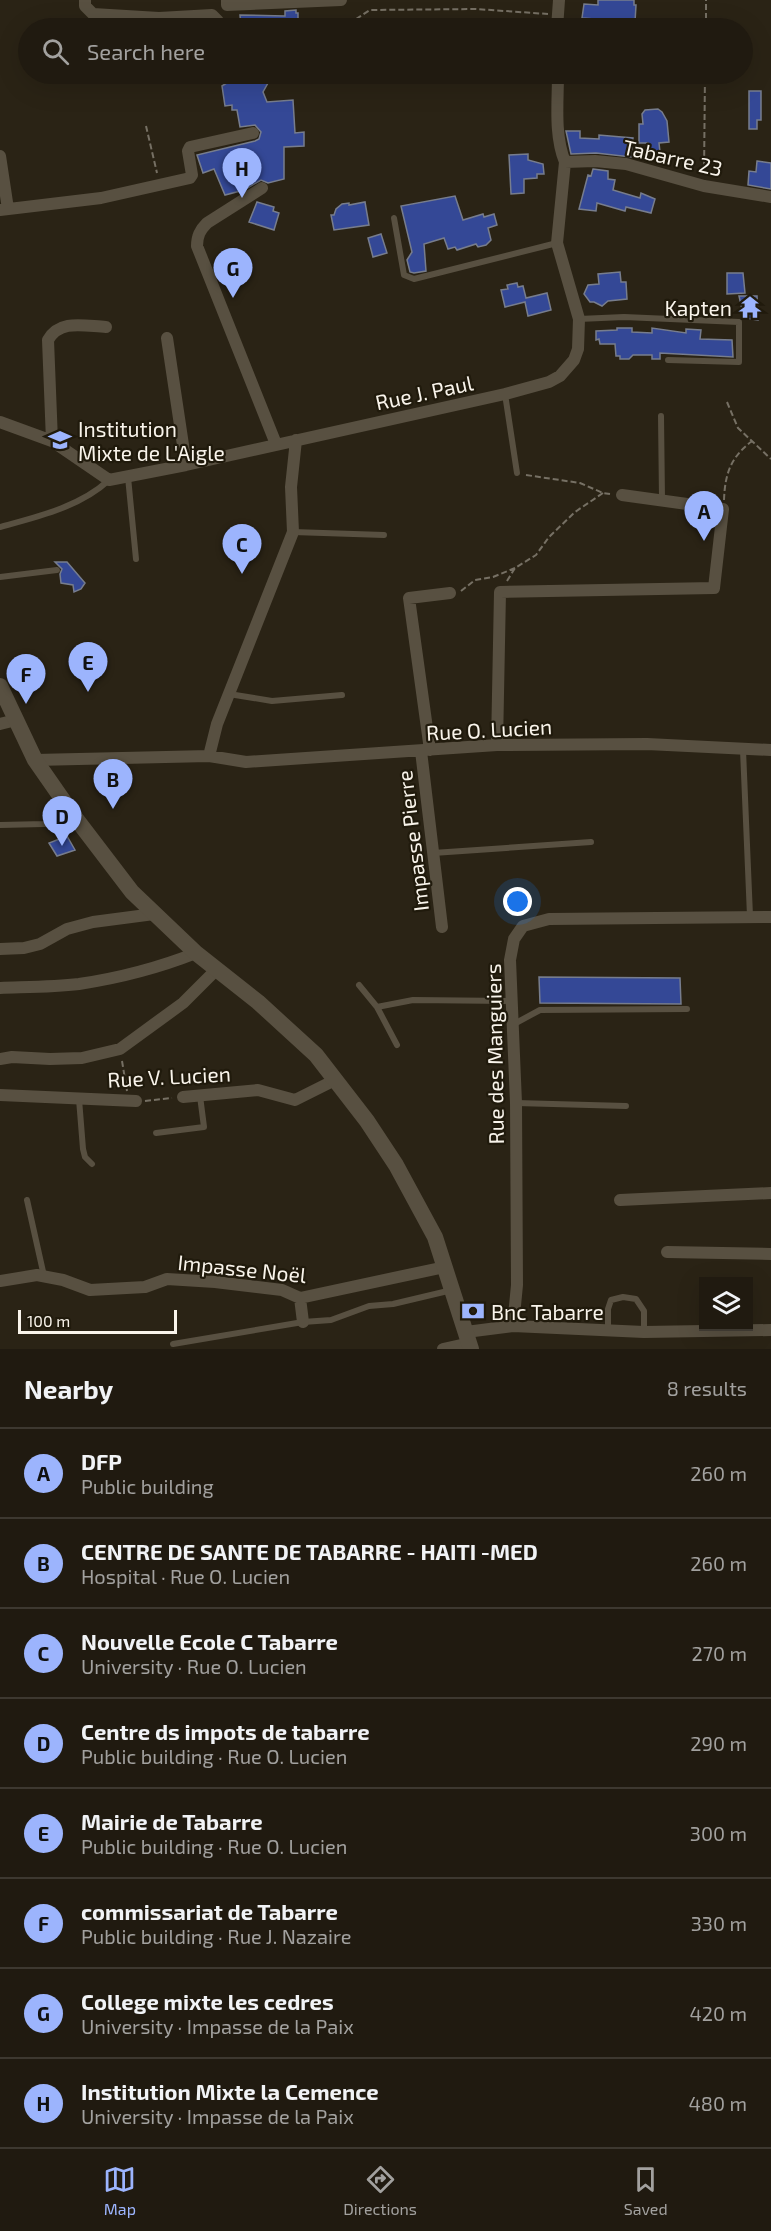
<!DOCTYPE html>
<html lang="en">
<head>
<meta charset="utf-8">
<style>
  body { margin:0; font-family:"Exo 2",sans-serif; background:#282319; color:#f1f3f6 }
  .controls { position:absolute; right:18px; bottom:18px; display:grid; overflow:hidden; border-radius:0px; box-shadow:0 6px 24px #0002 }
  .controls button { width:54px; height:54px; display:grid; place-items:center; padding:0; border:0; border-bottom:2px solid #3d3830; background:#201a10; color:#f1f3f6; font:30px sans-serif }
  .scale { position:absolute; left:18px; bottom:15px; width:159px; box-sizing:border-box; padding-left:6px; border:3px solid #f9f4eb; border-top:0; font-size:16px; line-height:21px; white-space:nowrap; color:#f9f4eb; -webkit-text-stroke:4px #201a0c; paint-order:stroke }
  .you { position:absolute; left:518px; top:902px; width:21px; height:21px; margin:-15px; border:4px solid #fff; border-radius:50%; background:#1a73e8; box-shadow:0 0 0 9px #1a73e833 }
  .badge { display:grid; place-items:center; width:39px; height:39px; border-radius:50%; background:#9cb4fd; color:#111; font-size:20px; font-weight:700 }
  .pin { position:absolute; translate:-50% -50px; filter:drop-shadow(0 2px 3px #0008) }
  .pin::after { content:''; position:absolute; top:32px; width:21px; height:18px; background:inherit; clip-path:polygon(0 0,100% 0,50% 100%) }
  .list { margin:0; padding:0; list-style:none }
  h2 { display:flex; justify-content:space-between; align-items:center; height:78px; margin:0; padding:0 24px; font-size:26px }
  h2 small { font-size:20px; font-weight:400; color:#a2a19f }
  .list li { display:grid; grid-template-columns:39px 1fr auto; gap:18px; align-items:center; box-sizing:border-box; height:90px; padding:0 24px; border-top:2px solid #3d3830 }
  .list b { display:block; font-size:22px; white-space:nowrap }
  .list p { margin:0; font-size:20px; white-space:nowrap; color:#a2a19f }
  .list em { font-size:20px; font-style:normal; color:#a2a19f }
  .icon { flex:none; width:33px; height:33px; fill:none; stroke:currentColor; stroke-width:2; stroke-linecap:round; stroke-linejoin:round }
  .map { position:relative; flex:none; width:771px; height:1349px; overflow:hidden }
  .search { position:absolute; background:#201a10; box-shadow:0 6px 24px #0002; left:18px; right:18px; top:18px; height:66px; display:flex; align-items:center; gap:15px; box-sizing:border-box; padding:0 21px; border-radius:33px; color:#a2a19f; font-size:22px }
  .sheet { height:798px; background:#201a10 }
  nav { display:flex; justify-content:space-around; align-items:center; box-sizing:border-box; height:84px; border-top:2px solid #3d3830; background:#201a10; font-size:16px; color:#a2a19f }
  nav a { display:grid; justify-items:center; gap:3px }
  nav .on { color:#9cb4fd }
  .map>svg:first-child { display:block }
  .building { fill:#344896; stroke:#777d8d; stroke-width:1.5 }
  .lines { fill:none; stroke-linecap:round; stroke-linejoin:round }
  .path { stroke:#767064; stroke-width:2; stroke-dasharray:6 3; stroke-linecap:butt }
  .service { stroke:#585041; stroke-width:6 }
  .minor { stroke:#585041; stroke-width:12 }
  .secondary { stroke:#585041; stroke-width:16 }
  .labels { text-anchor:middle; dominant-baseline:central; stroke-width:4.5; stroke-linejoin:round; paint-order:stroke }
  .street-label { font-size:21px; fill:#f9f4eb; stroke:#201a0c }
  .poi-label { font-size:21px; fill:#f9f4eb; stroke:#201a0c; text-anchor:start }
</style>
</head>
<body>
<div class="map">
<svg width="771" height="1349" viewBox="0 0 771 1349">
  <rect width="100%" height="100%" fill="#2a2315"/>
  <path class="building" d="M598 0H634V5H636L635 22 582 18 584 4 598 5Z
    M296 10V13H298V28H241L240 15 285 16V11Z
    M228 74H264L268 83 263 92 267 102 293 100 295 133 304 132V146L284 147V179L268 183 261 180 244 190 225 195 214 169 203 173 197 155 255 141 259 139 261 132 255 125 240 127 237 110H232V105L225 106 222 86 230 81Z
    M749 91H761V120H757V129H749Z
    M658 109 662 112 667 121 669 142 659 143 660 152 648 153V143H639V124H643L642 114 645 110Z
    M566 131H580V138L599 139V135L633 138 631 157 596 153 571 154Z
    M528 154V160L543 164 544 174H537V178L524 179V193L511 194 509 155Z
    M757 161 771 163V189L748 185 749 171 756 172Z
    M593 169 608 171V179L615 180 613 190 640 198 641 193 655 199 651 213 626 207 625 211 597 203 596 211 579 209 588 175 591 176Z
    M455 196 463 220 483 214 484 217 494 214 497 225 488 228 491 240 486 245 478 247 476 244 457 250 455 247 448 249 444 238 424 244 426 271 414 273 410 272 407 260 412 252 401 206Z
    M257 202 274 207 273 211 279 213 274 230 249 222Z
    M365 202 369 225 334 230 331 215H334L336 209 342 204 349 203V205Z
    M381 234 387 253 373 257 368 238Z
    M620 272 621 282H626L627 299 608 301 602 306 594 302H590L584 294 588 285 599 284 598 274Z
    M727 273H743L745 293 727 294Z
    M517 283 518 287 523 286 526 298 547 293 551 310 528 316 525 302 505 307 501 290 508 289 507 285Z
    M739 296H757L758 320 744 318Z
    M617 328H632V332L652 333V328L686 333V329L701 330 700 339 732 340 733 357 660 353V359H652V355H633L629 359H620V356H616L615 344H600L599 339 596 340V331L617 330Z
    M55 562H67L85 583 81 589 74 592 73 585 61 583 60 574 62 569Z
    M67 836 75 850 57 856 49 843Z
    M539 977 680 978 681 1004 540 1003Z"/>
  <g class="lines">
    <path class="path" d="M355 28 356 19 370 10 476 9 548 14
      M706 28V0
      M146 126 157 173
      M704 174 705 74
      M727 402 738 428 771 459
      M526 475 580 483 603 493 610 494
      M724 500C725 473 731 457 752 441
      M507 581 515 568 536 555 549 537 575 512 603 493
      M461 591 475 580 493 577 515 568
      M122 1061 127 1091
      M145 1101 172 1098"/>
    <path class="service" d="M394 218 404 275 414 279 557 243
      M579 319 624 317 739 322V362L668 360
      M505 394 517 473
      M661 416 662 499
      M128 477 136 559
      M0 527C37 517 80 507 109 480
      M293 532 384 535
      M0 577 57 570
      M229 694 272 701 342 695
      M743 750 750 916
      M0 825 44 824 73 816
      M433 853 591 842
      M359 985 377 1007 397 1045
      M377 1007 413 1000 511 1001
      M514 1024 540 1010 687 1009
      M79 1099 83 1149 85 1157 92 1164
      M516 1103 626 1106
      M156 1133 204 1127 200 1096
      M27 1200 44 1276
      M608 1330V1309L611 1300 623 1297 636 1299 644 1311V1332
      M173 1344 303 1322 331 1320 369 1306 393 1304 452 1290"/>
    <path class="minor" d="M85 0V6L93 14 159 18 212 15 218 21V28
      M227 0V5L341 0
      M557 28 559 0
      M0 156 8 209
      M565 162 595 161 626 164 704 186 771 197
      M262 188 207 223C200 230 197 236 197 246L276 444
      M0 210 101 198 190 178 192 175 188 151 190 147 253 133
      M167 338 186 465
      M0 422 52 441 109 480 186 465 505 394 549 382 560 376 574 360 578 349 579 319 557 243 565 162C554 135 558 102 558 74
      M52 441 48 340C60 319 84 326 106 327
      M0 724 16 720
      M497 745 500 592 714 588 723 509 622 495
      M430 750 409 598 450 593
      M421 751 442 927
      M209 756 217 724 293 532 291 487 296 440
      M35 760 209 756 246 762 497 745 647 744 771 750
      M0 949 24 948 40 944 67 929 93 922 154 914
      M0 988C26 987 53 987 79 984 119 978 158 968 196 953
      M0 1059 12 1057 50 1059 82 1058 120 1049 183 1003 216 970
      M0 1095 136 1101
      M183 1097 258 1090 295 1100 335 1080
      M620 1200 771 1193
      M667 1252 771 1254
      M0 1281 37 1275 63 1280 90 1290 145 1287 167 1279 215 1282 282 1290 300 1298 445 1267
      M300 1298 303 1322
      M513 1326 517 1285 516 1103 510 960 514 939 523 926 549 919 771 917
      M466 1332 513 1326 644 1332 771 1330
      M443 1349 470 1343"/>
    <path class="secondary" d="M0 686 35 760 74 816 132 892 196 953 258 1002 316 1055 367 1121 396 1165 435 1237 471 1349"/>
  </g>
  <defs>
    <g id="temple-bare" transform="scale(1.8)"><path d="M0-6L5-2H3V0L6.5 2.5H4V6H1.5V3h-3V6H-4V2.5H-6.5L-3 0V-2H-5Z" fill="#9cb4fd" stroke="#201a0c" stroke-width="2.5" paint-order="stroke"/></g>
    <g id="university-bare" transform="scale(1.8)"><path d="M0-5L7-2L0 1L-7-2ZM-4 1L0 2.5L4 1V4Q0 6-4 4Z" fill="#9cb4fd" stroke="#201a0c" stroke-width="2.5" paint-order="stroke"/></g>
    <g id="bank-bare" transform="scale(1.8)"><path d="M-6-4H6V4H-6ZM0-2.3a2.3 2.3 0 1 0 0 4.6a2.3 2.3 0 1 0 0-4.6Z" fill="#9cb4fd" stroke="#201a0c" stroke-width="2.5" paint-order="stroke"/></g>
  </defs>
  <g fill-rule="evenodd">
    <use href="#temple-bare" x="750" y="307"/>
    <use href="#university-bare" x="60" y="440"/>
    <use href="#bank-bare" x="473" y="1311"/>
  </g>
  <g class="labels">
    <g class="street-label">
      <text transform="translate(673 157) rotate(13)">Tabarre 23</text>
      <text transform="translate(424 392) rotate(-12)">Rue J. Paul</text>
      <text transform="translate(489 729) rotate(-3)">Rue O. Lucien</text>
      <text transform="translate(412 841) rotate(-97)">Impasse Pierre</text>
      <text transform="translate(494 1054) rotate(-91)">Rue des Manguiers</text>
      <text transform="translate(169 1076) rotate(-3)">Rue V. Lucien</text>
      <text transform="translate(242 1268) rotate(6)">Impasse Noël</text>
    </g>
    <g class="poi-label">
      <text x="732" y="307" text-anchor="end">Kapten</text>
      <text x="78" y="428">Institution<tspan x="78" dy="24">Mixte de L'Aigle</tspan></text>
      <text x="491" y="1311">Bnc Tabarre</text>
    </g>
  </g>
</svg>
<div class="controls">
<button><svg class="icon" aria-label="layers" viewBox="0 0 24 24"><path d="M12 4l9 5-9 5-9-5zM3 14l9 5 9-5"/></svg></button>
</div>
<div class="scale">100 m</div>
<div class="you"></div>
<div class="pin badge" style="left:704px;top:541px">A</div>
<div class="pin badge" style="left:113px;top:809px">B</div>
<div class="pin badge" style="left:242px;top:574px">C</div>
<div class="pin badge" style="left:62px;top:846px">D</div>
<div class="pin badge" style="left:88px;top:692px">E</div>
<div class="pin badge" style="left:26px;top:704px">F</div>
<div class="pin badge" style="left:233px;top:298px">G</div>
<div class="pin badge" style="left:242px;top:198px">H</div>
<div class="search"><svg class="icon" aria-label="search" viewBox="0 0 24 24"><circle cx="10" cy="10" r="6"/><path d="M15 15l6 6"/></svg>Search here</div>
</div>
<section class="sheet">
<h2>Nearby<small>8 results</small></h2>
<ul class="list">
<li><span class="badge">A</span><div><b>DFP</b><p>Public building</p></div><em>260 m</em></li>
<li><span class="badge">B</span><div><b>CENTRE DE SANTE DE TABARRE - HAITI -MED</b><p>Hospital · Rue O. Lucien</p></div><em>260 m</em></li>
<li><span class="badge">C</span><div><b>Nouvelle Ecole C Tabarre</b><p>University · Rue O. Lucien</p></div><em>270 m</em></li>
<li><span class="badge">D</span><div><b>Centre ds impots de tabarre</b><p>Public building · Rue O. Lucien</p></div><em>290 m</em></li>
<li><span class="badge">E</span><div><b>Mairie de Tabarre</b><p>Public building · Rue O. Lucien</p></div><em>300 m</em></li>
<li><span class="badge">F</span><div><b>commissariat de Tabarre</b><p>Public building · Rue J. Nazaire</p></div><em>330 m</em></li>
<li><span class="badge">G</span><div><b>College mixte les cedres</b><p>University · Impasse de la Paix</p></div><em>420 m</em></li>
<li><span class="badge">H</span><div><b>Institution Mixte la Cemence</b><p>University · Impasse de la Paix</p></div><em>480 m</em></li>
</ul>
</section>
<nav>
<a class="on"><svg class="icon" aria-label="map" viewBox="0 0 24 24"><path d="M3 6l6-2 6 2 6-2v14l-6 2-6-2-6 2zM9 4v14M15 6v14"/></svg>Map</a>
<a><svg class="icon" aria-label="directions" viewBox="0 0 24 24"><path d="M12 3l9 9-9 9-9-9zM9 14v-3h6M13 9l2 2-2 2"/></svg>Directions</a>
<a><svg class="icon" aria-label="saved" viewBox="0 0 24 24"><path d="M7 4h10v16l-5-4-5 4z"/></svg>Saved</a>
</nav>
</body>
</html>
